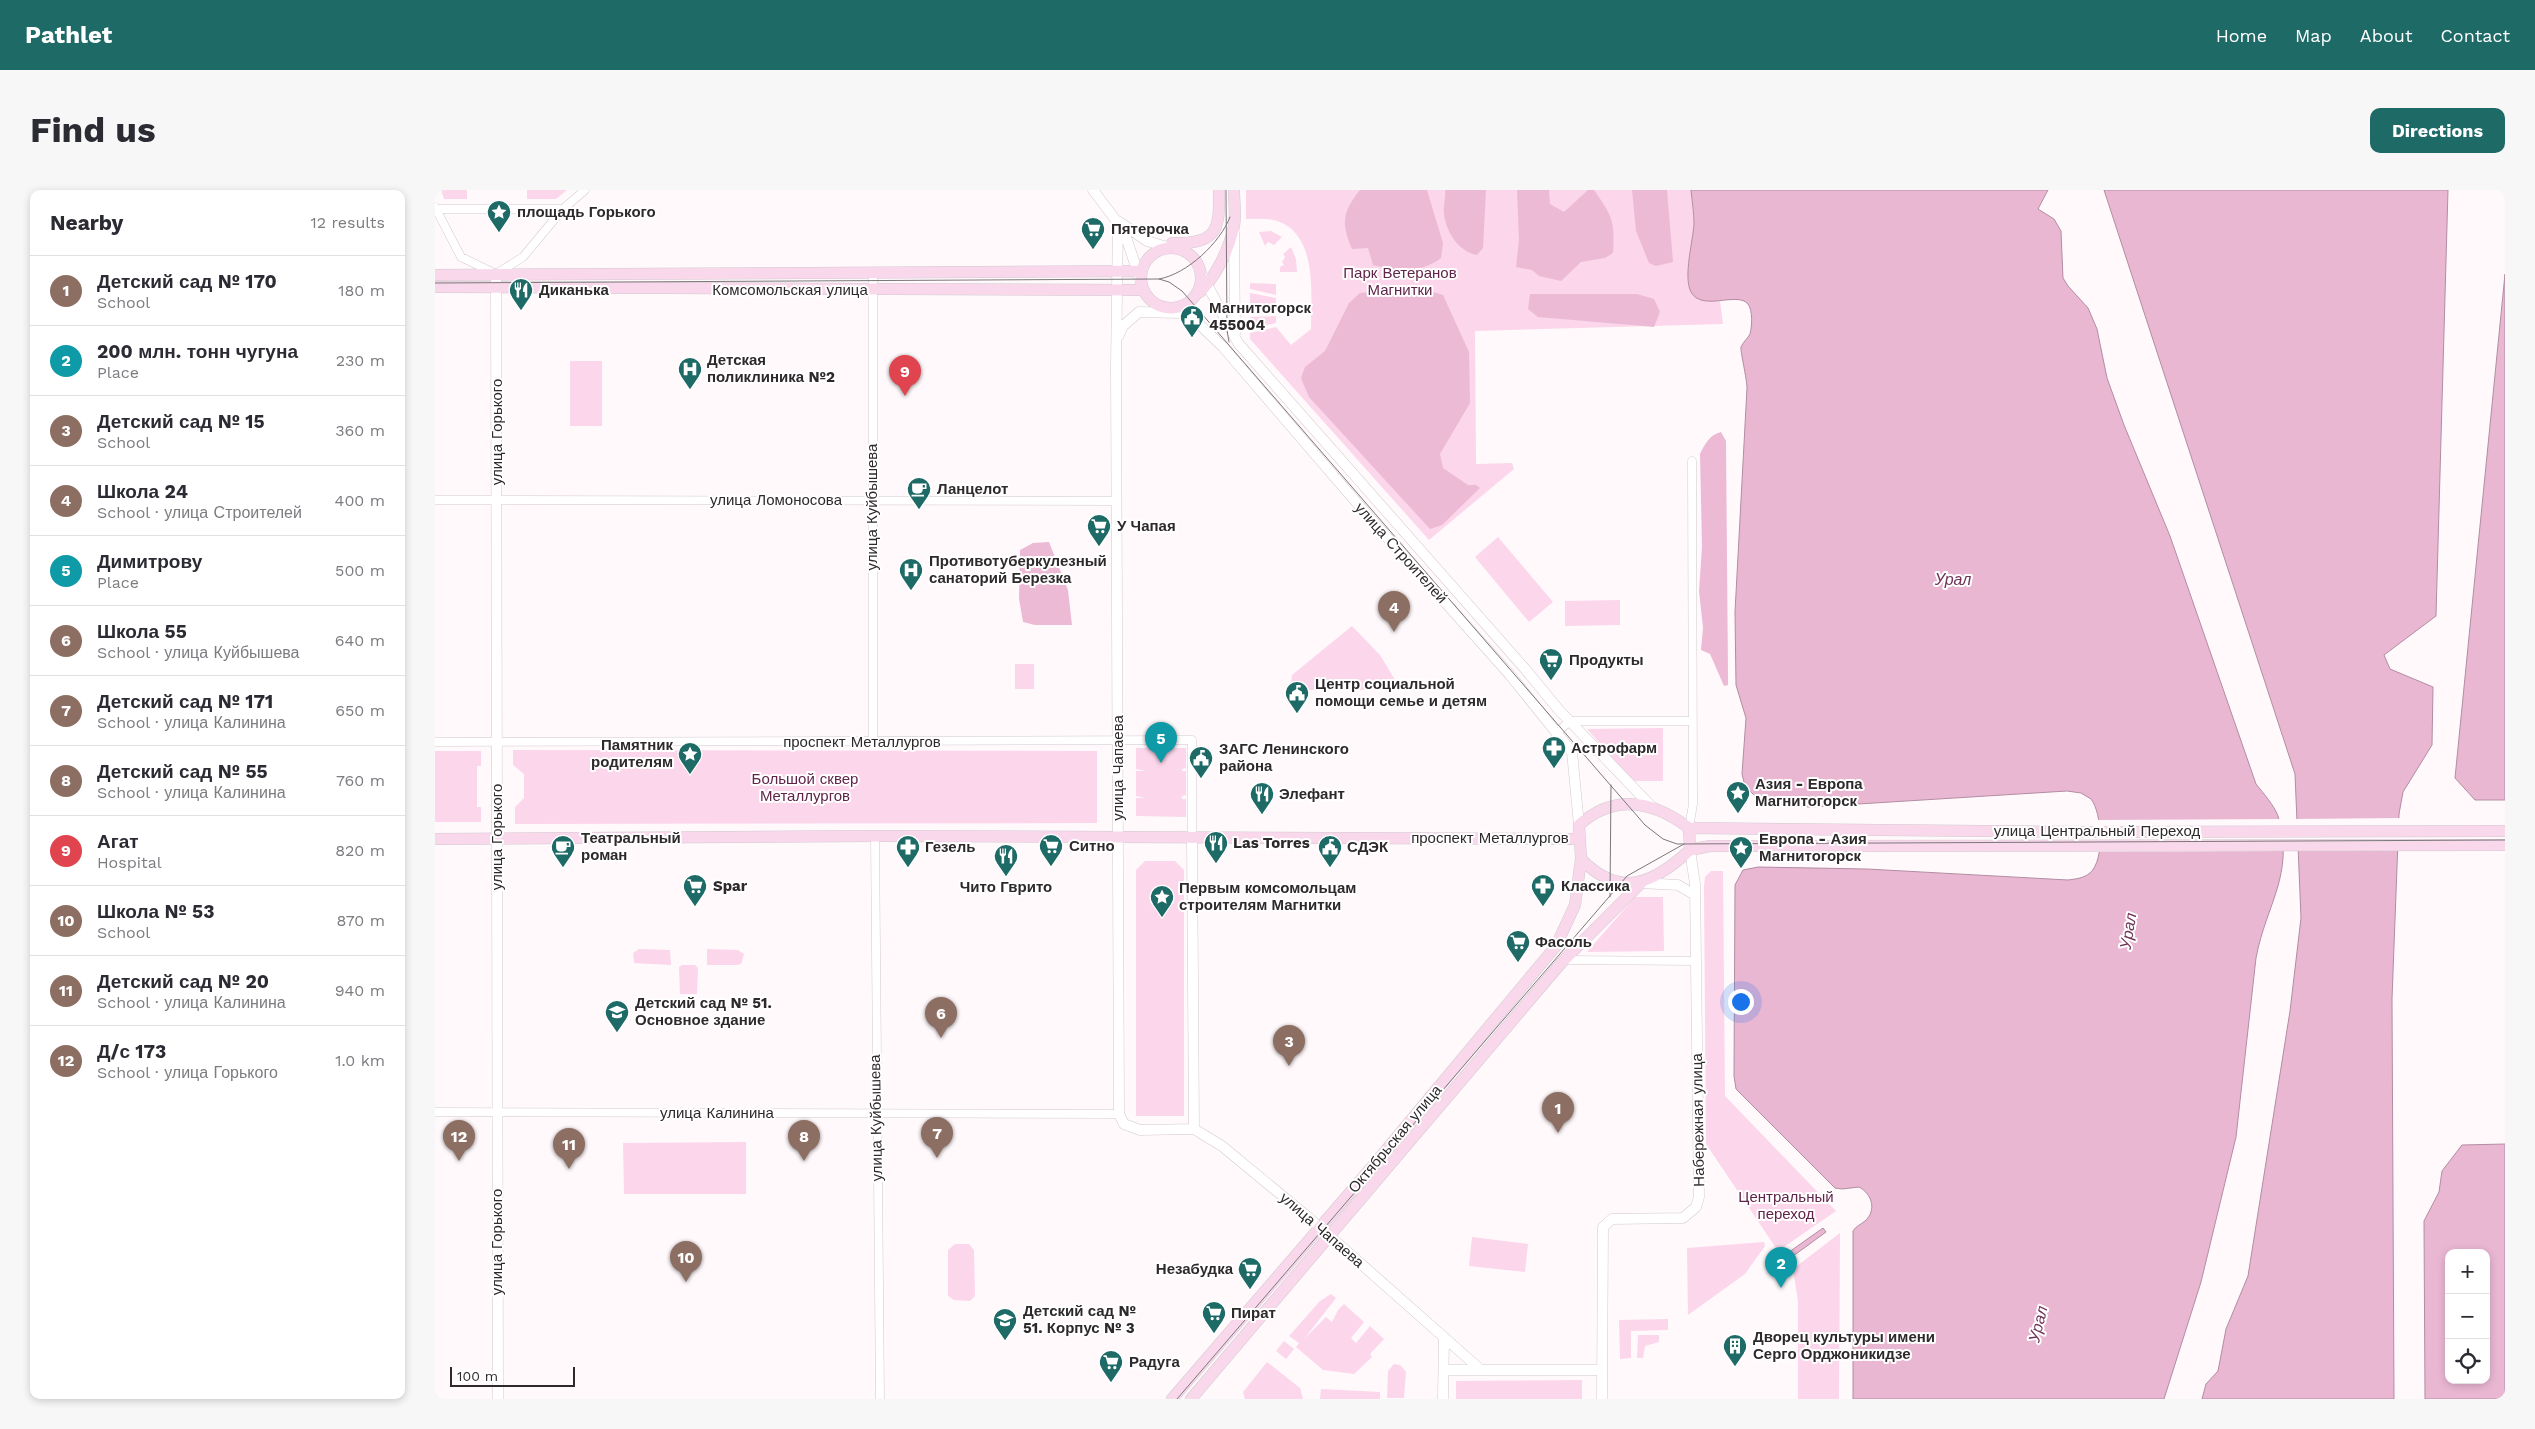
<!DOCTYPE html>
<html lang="en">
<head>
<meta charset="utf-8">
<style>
  body { margin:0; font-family:"Work Sans",sans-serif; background:#f7f7f7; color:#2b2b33 }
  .controls { position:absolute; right:15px; bottom:15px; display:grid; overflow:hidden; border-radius:10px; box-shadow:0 2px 8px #0003 }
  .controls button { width:45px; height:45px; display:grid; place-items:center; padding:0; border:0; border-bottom:1px solid #e1e1e2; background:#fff; color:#2b2b33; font:25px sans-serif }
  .scale { position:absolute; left:15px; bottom:12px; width:125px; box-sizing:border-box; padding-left:5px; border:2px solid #2e2a2c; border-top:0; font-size:14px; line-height:18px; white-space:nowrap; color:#2e2a2c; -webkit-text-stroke:4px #fff; paint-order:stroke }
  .you { position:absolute; left:1305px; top:811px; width:18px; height:18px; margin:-12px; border:4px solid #fff; border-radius:50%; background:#1a73e8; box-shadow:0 0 0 8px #1a73e833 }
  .badge { display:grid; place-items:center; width:32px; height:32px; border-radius:50%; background:#1d6a67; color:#fff; font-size:16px; font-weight:700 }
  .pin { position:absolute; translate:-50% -41px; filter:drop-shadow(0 1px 2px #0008) }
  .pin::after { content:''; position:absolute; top:26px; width:18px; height:15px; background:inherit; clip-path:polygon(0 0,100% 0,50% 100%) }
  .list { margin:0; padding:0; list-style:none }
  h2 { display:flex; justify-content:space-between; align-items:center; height:65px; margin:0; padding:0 20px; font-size:21px }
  h2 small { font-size:16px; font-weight:400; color:#7c7c81 }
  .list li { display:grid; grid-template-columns:32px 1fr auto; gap:15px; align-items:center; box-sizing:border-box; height:70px; padding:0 20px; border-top:1px solid #e1e1e2 }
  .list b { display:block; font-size:19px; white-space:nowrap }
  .list p { margin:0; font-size:16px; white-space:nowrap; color:#7c7c81 }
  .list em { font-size:16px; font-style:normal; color:#7c7c81 }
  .icon { flex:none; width:28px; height:28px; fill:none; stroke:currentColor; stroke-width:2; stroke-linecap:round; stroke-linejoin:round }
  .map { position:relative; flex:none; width:2070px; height:1209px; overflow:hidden; border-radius:10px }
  header { display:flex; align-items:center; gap:30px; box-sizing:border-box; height:70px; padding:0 25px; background:#1d6a67; color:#fff }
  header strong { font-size:24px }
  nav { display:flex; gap:28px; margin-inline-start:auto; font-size:18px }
  .intro { display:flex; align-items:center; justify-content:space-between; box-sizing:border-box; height:120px; padding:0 30px }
  h1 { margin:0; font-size:35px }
  .button { padding:12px 22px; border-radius:10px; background:#1d6a67; color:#fff; font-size:18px; font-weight:700 }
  main { display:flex; gap:30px; padding:0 30px }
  aside { flex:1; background:#fff; border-radius:10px; box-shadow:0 2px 8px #0003 }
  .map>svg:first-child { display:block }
  .green { fill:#fcd6ea }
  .forest { fill:#edbad5 }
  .water { fill:#eab7d3; stroke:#b28da1; fill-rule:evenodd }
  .pier { fill:#fff9fc }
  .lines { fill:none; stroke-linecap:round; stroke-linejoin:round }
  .minor-casing { stroke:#d2c9ce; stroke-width:9 }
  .tertiary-casing { stroke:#d2c9ce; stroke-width:11 }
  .secondary-casing { stroke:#d2c9ce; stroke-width:12 }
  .minor { stroke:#fff; stroke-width:8 }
  .tertiary { stroke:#fff; stroke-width:10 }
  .secondary { stroke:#f9d8ec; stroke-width:11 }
  .tram { stroke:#7c787a; stroke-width:1 }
  .labels { text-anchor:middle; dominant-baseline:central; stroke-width:4; stroke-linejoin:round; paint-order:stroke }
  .poi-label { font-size:15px; font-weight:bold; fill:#2e2a2c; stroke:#fff; text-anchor:start }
  .park-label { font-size:15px; fill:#602449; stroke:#fff }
  .street-label { font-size:15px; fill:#2e2a2c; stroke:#fff }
  .water-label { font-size:16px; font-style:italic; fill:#703358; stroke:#fff }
</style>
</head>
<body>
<header>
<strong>Pathlet</strong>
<nav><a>Home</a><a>Map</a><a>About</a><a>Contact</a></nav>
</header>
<div class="intro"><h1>Find us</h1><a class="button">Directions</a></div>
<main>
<aside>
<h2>Nearby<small>12 results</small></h2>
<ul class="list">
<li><span class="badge" style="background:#8d6e63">1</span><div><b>Детский сад № 170</b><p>School</p></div><em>180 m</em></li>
<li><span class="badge" style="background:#0f9aa8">2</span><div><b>200 млн. тонн чугуна</b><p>Place</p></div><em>230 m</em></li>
<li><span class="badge" style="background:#8d6e63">3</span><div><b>Детский сад № 15</b><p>School</p></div><em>360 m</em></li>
<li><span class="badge" style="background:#8d6e63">4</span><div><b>Школа 24</b><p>School · улица Строителей</p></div><em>400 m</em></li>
<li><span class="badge" style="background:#0f9aa8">5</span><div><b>Димитрову</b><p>Place</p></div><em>500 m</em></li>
<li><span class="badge" style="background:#8d6e63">6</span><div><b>Школа 55</b><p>School · улица Куйбышева</p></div><em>640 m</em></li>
<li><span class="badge" style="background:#8d6e63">7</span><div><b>Детский сад № 171</b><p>School · улица Калинина</p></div><em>650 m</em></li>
<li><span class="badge" style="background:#8d6e63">8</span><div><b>Детский сад № 55</b><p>School · улица Калинина</p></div><em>760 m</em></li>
<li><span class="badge" style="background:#e0444e">9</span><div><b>Агат</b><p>Hospital</p></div><em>820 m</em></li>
<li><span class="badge" style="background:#8d6e63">10</span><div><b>Школа № 53</b><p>School</p></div><em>870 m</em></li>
<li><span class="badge" style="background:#8d6e63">11</span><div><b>Детский сад № 20</b><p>School · улица Калинина</p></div><em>940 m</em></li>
<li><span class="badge" style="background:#8d6e63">12</span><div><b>Д/с 173</b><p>School · улица Горького</p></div><em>1.0 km</em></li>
</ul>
</aside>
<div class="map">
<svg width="2070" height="1209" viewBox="0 0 2070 1209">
  <rect width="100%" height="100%" fill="#fff9fc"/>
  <path class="green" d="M6 0H32V9H9Z
    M92 0H132L121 9H92Z
    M811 0H1256L1259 34 1253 93 1273 111H1285L1288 134 1040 141 1041 274 1077 273 1079 279 994 350 815 149V143L841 137 856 155 876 139C876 106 883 44 842 31 832 28 821 29 811 29Z
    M836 41 847 47 839 55 833 52 830 56 824 42Z
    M856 57 861 69 862 82H845V77L849 75 847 72 850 67 848 64Z
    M815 93 841 94V105L815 99Z
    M815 103 841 108V117H815Z
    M841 126V133L815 139V127Z
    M135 171H167V236H135Z
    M1063 347 1118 412 1094 432 1040 367Z
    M1185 410V435L1130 436V411Z
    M917 436 945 465 966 500H855L857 485Z
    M580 474H599V499H580Z
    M1228 538V591H1198L1152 539Z
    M701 558H751V578L747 579V581H751V605L747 606V609H751V627L701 626V608H710L701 606V581H710L701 579Z
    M78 560 662 561V633L80 634V617L89 608V584L78 575Z
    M0 561H46V576H42V617H46V632H0Z
    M710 671H740L749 680V926H701V680Z
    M1276 681H1288L1290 906 1401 1021 1343 1061 1271 954 1269 697 1270 687Z
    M1200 707H1228L1229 761 1152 762Z
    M204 759 235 760 236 775 199 773 198 763Z
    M272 759 303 760 309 764 306 774 302 775H272Z
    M260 775 263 778 262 804H245L244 777 247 775Z
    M311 952V1004H189L188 953Z
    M1405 1043 1404 1209H1363V1112L1358 1079Z
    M1037 1047 1093 1054 1090 1082 1034 1076Z
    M1329 1052 1330 1056 1310 1084 1253 1125 1252 1058Z
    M520 1054H534L539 1060 540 1106 535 1111 519 1110 513 1106V1060Z
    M896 1104 901 1108 869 1149 891 1127 897 1132 903 1120 909 1114 929 1132 916 1148 921 1153 935 1136 949 1149 935 1164 937 1167 919 1184 888 1180 861 1157 864 1153 854 1146 885 1111Z
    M1233 1129V1140L1196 1141V1168L1185 1169 1184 1130Z
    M1203 1145H1224V1152L1210 1156 1208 1168H1202Z
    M849 1151 859 1159 851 1169 841 1161Z
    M832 1172 865 1198 868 1209H810L808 1202Z
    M959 1174 965 1175 971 1182 969 1208H952L953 1181Z
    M1147 1190V1209H1021V1191Z
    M886 1199 945 1202V1209H885Z"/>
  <path class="forest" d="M925 0H992L1008 53 1006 68C988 83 959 81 938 75L933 58 917 59C906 34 907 22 925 0Z
    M1010 0H1051L1048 58 1042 65C1024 62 1011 42 1009 24 1008 16 1011 8 1010 0Z
    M1082 0H1114L1115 14 1129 22 1153 0H1159C1177 26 1180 30 1178 63L1170 68 1146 72 1126 91 1104 86 1097 80 1081 77 1084 50Z
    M1197 0H1232L1238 72 1221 76 1214 73 1201 41Z
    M961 99H988L1008 105 1034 162 1035 213 1005 264 1008 278 1033 295H1041L1045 298 1007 335 995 339 874 207 866 188 870 177 890 161 914 113 925 103Z
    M1095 104H1202L1219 109 1225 122 1219 137 1103 127 1093 119Z
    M1286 242 1291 251 1293 484V495L1289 496 1275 464 1266 460 1268 438 1264 401 1267 357 1265 264C1270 254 1274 245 1286 242Z
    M614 352 633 400 637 435H600L588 432 584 409 585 360 598 353Z"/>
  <path class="water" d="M1256 0H1613L1603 19 1619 29 1626 41 1628 88 1633 96 1653 118 1662 139 1672 188 1689 235 1735 346 1821 594C1828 603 1839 615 1843 626 1860 685 1831 714 1821 768L1801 947 1766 1092 1729 1209H1418V1041C1421 1036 1425 1035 1430 1031 1442 1020 1437 1004 1424 997L1407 999 1400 998 1301 899 1299 886 1300 695 1308 680 1323 677 1432 679 1633 690C1641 689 1649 688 1655 683 1670 670 1667 623 1656 609L1646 603 1632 601 1375 617 1339 614 1322 608 1310 596 1307 584 1311 528 1301 495 1300 422 1312 198C1312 189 1305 160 1306 157 1308 152 1313 148 1315 144 1317 136 1318 121 1313 114 1302 101 1267 122 1256 102 1248 87 1258 51 1259 34 1259 23 1257 11 1256 0Z
    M1669 0H2013L2001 426 1949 465 1955 479 1998 497 1997 555 1968 602 1964 624 1957 809 1959 1209H1767L1771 1194 1783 1181 1791 1139 1813 1086 1855 821 1866 728 1860 584Z
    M2070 84V610H2040L2020 588Z
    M2070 954V1209H1990L1989 1031 2004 1002 2007 981 2027 955ZM2014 1063H2051V1190H2014Z
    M1388 1038 1391 1042 1350 1072 1347 1067Z"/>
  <path class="pier" d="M1967 628 1965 660 1861 661 1859 629Z
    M1846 629 1850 661 1662 662 1661 630Z"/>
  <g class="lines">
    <g class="minor-casing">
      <path id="minor" d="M0 17 26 67 61 84 88 67 128 19 150 0
        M1 19H128
        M0 310 681 311
        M1121 543 1135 531H1257
        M0 552 757 550V648
        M438 552V82
        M1254 638 1258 614 1257 271
        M440 646 445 1209
        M1129 770 1261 771
        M0 922 684 924"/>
    </g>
    <g class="tertiary-casing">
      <path id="tertiary" d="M658 0 689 41 707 95
        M683 31 681 176 684 924 689 934 705 940 759 939 787 956 873 1027 1046 1180
        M686 33 712 51 735 58
        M799 42 800 143
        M766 83 803 153 1091 480 1123 519 1216 616
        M61 90 63 1209
        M737 118 764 134 788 157 934 327 1075 485 1137 562 1144 635
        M683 147 688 136 704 122 743 123
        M757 648 759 939
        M1206 693 1243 695 1260 705
        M1009 1180H1167
        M1008 1209 1009 1147
        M1167 1209 1168 1037 1177 1029 1248 1028 1261 1017 1264 1007 1260 694 1255 660"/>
    </g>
    <g class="secondary-casing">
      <path id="secondary" d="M737 53C782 54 785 41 784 0
        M706 88a30 30 0 1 1 60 0a30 30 0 1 1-60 0Z
        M0 85 707 81
        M0 97 709 100
        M765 102C782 85 794 59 799 36 801 25 799 11 799 0
        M1254 638 1656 642 2070 641
        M0 649 440 646 1143 649
        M1255 660 1275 656H1326L2070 655
        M1146 669C1185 709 1218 694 1255 660L1254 638
        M737 1209 937 977 1121 756 1140 715 1146 669 1144 635C1180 603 1218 611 1254 638
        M756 1209 1127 772 1206 693"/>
    </g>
    <use href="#minor" class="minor"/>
    <use href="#tertiary" class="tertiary"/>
    <use href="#secondary" class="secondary"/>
    <path class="tram" d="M791 0 792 140 794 152
      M724 89 734 92 747 101 1210 635 1228 649 1242 654 2070 650
      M0 93 724 89C752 84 785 53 795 27
      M1175 707 1176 595
      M742 1209 1192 686 1249 654"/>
  </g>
  <defs>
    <g id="sight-pin" transform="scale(1.25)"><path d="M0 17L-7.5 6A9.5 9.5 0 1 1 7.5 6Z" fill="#1d6a67" stroke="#fff"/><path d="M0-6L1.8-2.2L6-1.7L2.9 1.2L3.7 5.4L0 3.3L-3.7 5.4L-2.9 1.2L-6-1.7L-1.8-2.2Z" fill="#fff"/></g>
    <g id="supermarket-pin" transform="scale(1.25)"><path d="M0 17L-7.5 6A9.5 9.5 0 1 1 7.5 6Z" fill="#1d6a67" stroke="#fff"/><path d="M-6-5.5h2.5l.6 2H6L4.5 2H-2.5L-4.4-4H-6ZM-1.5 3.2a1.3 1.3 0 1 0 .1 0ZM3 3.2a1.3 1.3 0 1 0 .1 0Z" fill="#fff"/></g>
    <g id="restaurant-pin" transform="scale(1.25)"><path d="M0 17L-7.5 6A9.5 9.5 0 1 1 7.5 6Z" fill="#1d6a67" stroke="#fff"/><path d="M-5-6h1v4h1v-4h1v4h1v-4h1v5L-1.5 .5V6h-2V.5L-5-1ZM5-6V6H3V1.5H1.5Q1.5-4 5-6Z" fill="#fff"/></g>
    <g id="civic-pin" transform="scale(1.25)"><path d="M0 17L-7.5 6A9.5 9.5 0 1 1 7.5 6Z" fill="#1d6a67" stroke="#fff"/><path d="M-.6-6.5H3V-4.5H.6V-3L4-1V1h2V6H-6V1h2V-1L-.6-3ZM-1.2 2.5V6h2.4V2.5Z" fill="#fff"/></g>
    <g id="hospital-pin" transform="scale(1.25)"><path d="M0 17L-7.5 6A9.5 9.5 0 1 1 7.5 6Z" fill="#1d6a67" stroke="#fff"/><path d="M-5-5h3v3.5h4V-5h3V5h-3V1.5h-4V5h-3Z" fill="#fff"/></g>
    <g id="cafe-pin" transform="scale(1.25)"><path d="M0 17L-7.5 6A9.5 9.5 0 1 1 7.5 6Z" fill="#1d6a67" stroke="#fff"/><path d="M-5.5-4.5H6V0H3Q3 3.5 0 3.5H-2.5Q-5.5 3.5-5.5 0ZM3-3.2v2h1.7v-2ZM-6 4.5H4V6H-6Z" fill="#fff"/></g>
    <g id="pharmacy-pin" transform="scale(1.25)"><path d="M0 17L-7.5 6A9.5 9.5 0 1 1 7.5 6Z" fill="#1d6a67" stroke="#fff"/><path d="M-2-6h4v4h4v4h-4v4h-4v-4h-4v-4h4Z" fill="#fff"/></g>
    <g id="school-pin" transform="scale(1.25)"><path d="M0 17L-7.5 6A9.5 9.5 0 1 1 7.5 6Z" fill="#1d6a67" stroke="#fff"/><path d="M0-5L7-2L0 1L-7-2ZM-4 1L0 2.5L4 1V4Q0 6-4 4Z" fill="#fff"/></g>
    <g id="building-pin" transform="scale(1.25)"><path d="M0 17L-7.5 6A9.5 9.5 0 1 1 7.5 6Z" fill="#1d6a67" stroke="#fff"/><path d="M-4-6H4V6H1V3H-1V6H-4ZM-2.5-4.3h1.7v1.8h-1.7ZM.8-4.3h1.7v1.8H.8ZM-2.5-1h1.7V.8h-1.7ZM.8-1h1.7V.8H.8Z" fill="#fff"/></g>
  </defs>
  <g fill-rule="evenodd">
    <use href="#sight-pin" x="64" y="22"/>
    <use href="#supermarket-pin" x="658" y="39"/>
    <use href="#restaurant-pin" x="86" y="100"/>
    <use href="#civic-pin" x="757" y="127"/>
    <use href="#hospital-pin" x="255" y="179"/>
    <use href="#cafe-pin" x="484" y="299"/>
    <use href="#supermarket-pin" x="664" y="336"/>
    <use href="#hospital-pin" x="476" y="380"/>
    <use href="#supermarket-pin" x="1116" y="470"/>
    <use href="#civic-pin" x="862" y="503"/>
    <use href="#pharmacy-pin" x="1119" y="558"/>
    <use href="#sight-pin" x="255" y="564"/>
    <use href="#civic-pin" x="766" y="568"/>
    <use href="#sight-pin" x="1303" y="603"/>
    <use href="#restaurant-pin" x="827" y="604"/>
    <use href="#restaurant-pin" x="781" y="653"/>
    <use href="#supermarket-pin" x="616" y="656"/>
    <use href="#cafe-pin" x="128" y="657"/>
    <use href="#pharmacy-pin" x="473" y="657"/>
    <use href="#civic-pin" x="895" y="657"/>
    <use href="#sight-pin" x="1306" y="658"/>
    <use href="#restaurant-pin" x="571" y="666"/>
    <use href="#supermarket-pin" x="260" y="696"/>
    <use href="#pharmacy-pin" x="1108" y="696"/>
    <use href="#sight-pin" x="727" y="707"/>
    <use href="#supermarket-pin" x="1083" y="752"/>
    <use href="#school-pin" x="182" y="822"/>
    <use href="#supermarket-pin" x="815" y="1079"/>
    <use href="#supermarket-pin" x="779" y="1123"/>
    <use href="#school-pin" x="570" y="1130"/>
    <use href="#building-pin" x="1300" y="1156"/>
    <use href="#supermarket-pin" x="676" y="1172"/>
  </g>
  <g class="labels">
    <g class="poi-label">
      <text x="82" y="22">площадь Горького</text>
      <text x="676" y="39">Пятерочка</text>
      <text x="104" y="100">Диканька</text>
      <text x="774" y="118">Магнитогорск<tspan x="774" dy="17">455004</tspan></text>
      <text x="272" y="170">Детская<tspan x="272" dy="17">поликлиника №2</tspan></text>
      <text x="502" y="299">Ланцелот</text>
      <text x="682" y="336">У Чапая</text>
      <text x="494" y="371">Противотуберкулезный<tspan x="494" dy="17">санаторий Березка</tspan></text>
      <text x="1134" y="470">Продукты</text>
      <text x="880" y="494">Центр социальной<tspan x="880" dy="17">помощи семье и детям</tspan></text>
      <text x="238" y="555" text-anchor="end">Памятник<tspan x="238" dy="17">родителям</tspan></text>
      <text x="1136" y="558">Астрофарм</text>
      <text x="784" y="559">ЗАГС Ленинского<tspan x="784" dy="17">района</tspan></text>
      <text x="1320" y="594">Азия - Европа<tspan x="1320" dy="17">Магнитогорск</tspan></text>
      <text x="844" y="604">Элефант</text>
      <text x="146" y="648">Театральный<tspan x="146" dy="17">роман</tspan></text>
      <text x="1324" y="649">Европа - Азия<tspan x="1324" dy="17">Магнитогорск</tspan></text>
      <text x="798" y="653">Las Torres</text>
      <text x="634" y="656">Ситно</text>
      <text x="490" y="657">Гезель</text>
      <text x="912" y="657">СДЭК</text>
      <text x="278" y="696">Spar</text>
      <text x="1126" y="696">Классика</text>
      <text x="571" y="697" text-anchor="middle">Чито Гврито</text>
      <text x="744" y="698">Первым комсомольцам<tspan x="744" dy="17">строителям Магнитки</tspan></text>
      <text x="1100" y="752">Фасоль</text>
      <text x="200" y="813">Детский сад № 51.<tspan x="200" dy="17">Основное здание</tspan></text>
      <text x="798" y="1079" text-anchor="end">Незабудка</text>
      <text x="588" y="1121">Детский сад №<tspan x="588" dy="17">51. Корпус № 3</tspan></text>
      <text x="796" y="1123">Пират</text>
      <text x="1318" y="1147">Дворец культуры имени<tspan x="1318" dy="17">Серго Орджоникидзе</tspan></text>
      <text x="694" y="1172">Радуга</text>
    </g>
    <g class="park-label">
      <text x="965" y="83">Парк Ветеранов<tspan x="965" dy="17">Магнитки</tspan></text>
      <text x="370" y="589">Большой сквер<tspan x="370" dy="17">Металлургов</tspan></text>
      <text x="1351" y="1007">Центральный<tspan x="1351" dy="17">переход</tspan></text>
    </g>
    <g class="street-label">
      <text x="355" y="100">Комсомольская улица</text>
      <text transform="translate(62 242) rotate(-90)">улица Горького</text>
      <text x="341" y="310">улица Ломоносова</text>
      <text transform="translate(437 317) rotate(-90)">улица Куйбышева</text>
      <text transform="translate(966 363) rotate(48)">улица Строителей</text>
      <text x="427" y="552">проспект Металлургов</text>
      <text transform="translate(683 578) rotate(-90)">улица Чапаева</text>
      <text x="1662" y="641">улица Центральный Переход</text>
      <text transform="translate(62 647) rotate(-90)">улица Горького</text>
      <text x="1055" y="648">проспект Металлургов</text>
      <text x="282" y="923">улица Калинина</text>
      <text transform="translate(441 928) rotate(-91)">улица Куйбышева</text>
      <text transform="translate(1263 930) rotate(-91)">Набережная улица</text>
      <text transform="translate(960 949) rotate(-50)">Октябрьская улица</text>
      <text transform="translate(887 1040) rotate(41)">улица Чапаева</text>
      <text transform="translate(62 1052) rotate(-90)">улица Горького</text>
    </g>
    <g class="water-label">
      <text x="1518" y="389">Урал</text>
      <text transform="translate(1693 741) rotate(-81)">Урал</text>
      <text transform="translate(1603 1134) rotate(-76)">Урал</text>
    </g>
  </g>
</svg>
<div class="controls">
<button>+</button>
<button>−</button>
<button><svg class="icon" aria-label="locate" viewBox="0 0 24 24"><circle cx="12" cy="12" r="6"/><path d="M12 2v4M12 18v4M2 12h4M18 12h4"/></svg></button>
</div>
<div class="scale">100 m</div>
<div class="you"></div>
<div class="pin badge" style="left:1123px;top:943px;background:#8d6e63">1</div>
<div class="pin badge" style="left:1346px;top:1098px;background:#0f9aa8">2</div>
<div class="pin badge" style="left:854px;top:876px;background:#8d6e63">3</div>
<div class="pin badge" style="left:959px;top:442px;background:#8d6e63">4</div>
<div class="pin badge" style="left:726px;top:573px;background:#0f9aa8">5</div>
<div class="pin badge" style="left:506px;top:848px;background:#8d6e63">6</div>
<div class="pin badge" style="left:502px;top:968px;background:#8d6e63">7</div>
<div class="pin badge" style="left:369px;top:971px;background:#8d6e63">8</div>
<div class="pin badge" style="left:470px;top:206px;background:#e0444e">9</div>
<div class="pin badge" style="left:251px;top:1092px;background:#8d6e63">10</div>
<div class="pin badge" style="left:134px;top:979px;background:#8d6e63">11</div>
<div class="pin badge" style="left:24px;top:971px;background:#8d6e63">12</div>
</div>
</main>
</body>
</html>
